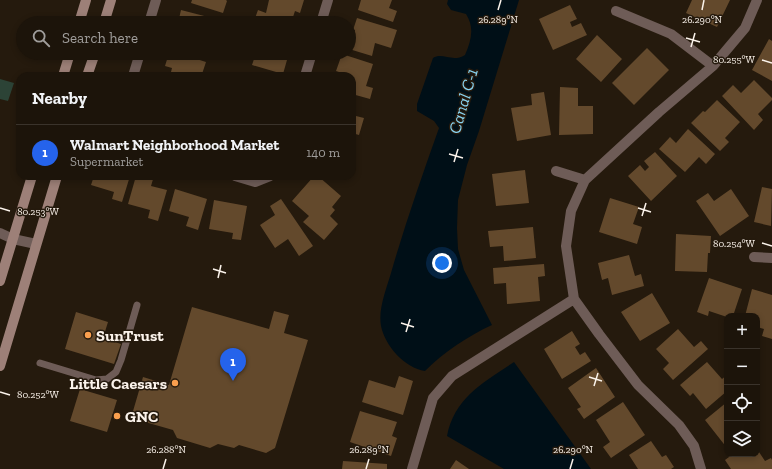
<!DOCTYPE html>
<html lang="en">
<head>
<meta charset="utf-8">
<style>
  body { margin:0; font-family:"Zilla Slab",serif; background:#251d13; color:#f1f3f6 }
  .controls { position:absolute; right:12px; bottom:12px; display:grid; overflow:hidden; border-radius:8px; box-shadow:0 2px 6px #0003 }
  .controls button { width:36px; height:36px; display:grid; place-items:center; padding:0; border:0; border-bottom:1px solid #3a332b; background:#1c140a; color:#f1f3f6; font:20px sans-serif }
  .you { position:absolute; left:442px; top:263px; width:14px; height:14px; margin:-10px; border:3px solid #fff; border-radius:50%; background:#1a73e8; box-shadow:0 0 0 6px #1a73e833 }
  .badge { display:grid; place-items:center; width:26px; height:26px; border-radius:50%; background:#2563eb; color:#fff; font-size:13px; font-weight:700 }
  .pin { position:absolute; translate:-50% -33px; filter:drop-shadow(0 1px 2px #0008) }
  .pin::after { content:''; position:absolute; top:21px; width:14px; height:12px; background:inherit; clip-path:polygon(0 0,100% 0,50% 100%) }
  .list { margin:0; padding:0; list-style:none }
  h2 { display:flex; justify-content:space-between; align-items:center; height:52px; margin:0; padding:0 16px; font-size:17px }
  h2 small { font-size:13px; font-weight:400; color:#a09e9c }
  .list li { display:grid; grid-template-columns:26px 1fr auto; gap:12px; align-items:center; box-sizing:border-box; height:56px; padding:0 16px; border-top:1px solid #3a332b }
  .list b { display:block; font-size:15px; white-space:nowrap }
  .list p { margin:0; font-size:13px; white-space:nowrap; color:#a09e9c }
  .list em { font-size:13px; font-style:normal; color:#a09e9c }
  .icon { flex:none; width:22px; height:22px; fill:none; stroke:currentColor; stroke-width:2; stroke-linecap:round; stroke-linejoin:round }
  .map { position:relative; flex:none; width:772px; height:469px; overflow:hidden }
  .search { position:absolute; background:#1c140a; box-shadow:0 2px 6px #0003; left:16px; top:16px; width:340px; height:44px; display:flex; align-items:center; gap:10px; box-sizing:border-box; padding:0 14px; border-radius:22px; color:#a09e9c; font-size:15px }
  .panel { position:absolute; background:#1c140a; box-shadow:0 2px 6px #0003; left:16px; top:72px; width:340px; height:108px; border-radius:12px }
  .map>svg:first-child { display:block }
  .green { fill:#2c4336 }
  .water { fill:#000f17 }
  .building { fill:#63492c }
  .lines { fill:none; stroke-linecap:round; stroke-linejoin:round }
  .lane { stroke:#6e5c57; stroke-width:7 }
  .street { stroke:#6e5c57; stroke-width:10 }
  .secondary { stroke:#9d8078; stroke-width:10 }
  .ticks { fill:none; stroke:#fbf3eb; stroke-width:1.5 }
  .poi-dot { fill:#fa9f4e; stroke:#251a0d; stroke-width:1.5 }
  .labels { text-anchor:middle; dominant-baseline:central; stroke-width:3; stroke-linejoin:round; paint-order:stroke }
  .poi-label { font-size:16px; font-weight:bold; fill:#fbf3eb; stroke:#251a0d; text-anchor:start }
  .water-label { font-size:17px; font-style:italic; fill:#88d3f1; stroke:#251a0d }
  .ticks-label { font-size:10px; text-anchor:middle; fill:#fbf3eb; stroke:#251a0d; stroke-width:3; stroke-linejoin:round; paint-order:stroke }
</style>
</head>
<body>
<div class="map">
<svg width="772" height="469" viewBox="0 0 772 469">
  <rect width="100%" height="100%" fill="#251a0d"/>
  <path class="green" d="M0 79 14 83 8 101 0 99Z"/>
  <path class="water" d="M448 0H519L479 131 467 165 458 200 457 228 458 249 464 270 492 325C468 336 444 352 425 371 405 368 385 346 381 326 378 309 386 290 391 273 405 224 422 176 439 128L434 121 417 111V104L433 58C443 52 452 63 465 55 471 41 475 28 466 14L451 10 447 4Z
    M514 362 581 455 591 469H504L447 436C454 398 484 382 514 362Z"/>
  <path class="building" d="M192 0H226L227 1 223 13 191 3Z
    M269 0H304L300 13 295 11 291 23H261L254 21 258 10 266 13Z
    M361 0H392L389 8 397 11 393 22 358 10Z
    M692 0H730L717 27 686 13Z
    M570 5 577 19 570 22 572 27 581 23 587 35 553 50 539 19Z
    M181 10 212 18 211 23H178Z
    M357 18 397 30 391 48 375 43 372 56 349 49 355 30H353Z
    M597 35 622 59 601 82 576 59Z
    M769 39 772 41V81L752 70Z
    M647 48 669 70 634 105 612 83Z
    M169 53H178L206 62 202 74 199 73V76H170L172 68 165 66Z
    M256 53H289L283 74 252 65Z
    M342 54 373 64 366 86 373 88 370 99 352 94V76H338L339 72 336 71Z
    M754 80 772 98V100L758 114 763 120 754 130 722 96 733 85 741 93Z
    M560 87 578 88V106H593V134L559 135Z
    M544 92 551 135 517 141 511 108 532 105 531 94Z
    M717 100 740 122 725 138 729 142 720 151 691 123 703 111 705 112Z
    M352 115 364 118 359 135 352 133Z
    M688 129 715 154 706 164 699 157 685 172 659 149 670 137 676 143Z
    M655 152 677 176 651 201 628 176 640 165 645 171 649 167 644 161Z
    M525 170 529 203 496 206 492 174Z
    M94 176H130L122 202 112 199 114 192 91 185Z
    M136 176H154L151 186 167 190 158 221 148 218 150 210 128 204Z
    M314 176H318L341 196 332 207 335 210 330 216 338 224 324 240 303 222 309 216 292 201Z
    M762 187 772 189 771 226 754 222Z
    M175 189 207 199 198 230 186 226 189 217 169 211Z
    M731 189 749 216 720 236 696 201 708 193 714 201Z
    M610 198 639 207 633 224 642 227 637 244 599 232Z
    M281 199 313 246 299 256 288 239 275 248 260 225 275 215 270 206Z
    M214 200 247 206 241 240 232 239 233 233 209 229Z
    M533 227 536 258 504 261 503 246 490 247 488 231Z
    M676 234 711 236 710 253H708L707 272 675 271Z
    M629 255 635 276 641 274 644 286 612 295 608 278 602 280 598 263Z
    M544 264 545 276 538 277 540 301 507 304 506 283 494 284 493 268Z
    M709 278 742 289 733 316H727V317L709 311 708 316 697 312Z
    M752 289 772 295V339L762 336 764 329 757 327V316H745Z
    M652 293 670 323 640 341 621 312Z
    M192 307 269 329 274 311 289 315 284 333 308 340 275 448 266 453 239 445 234 448 218 444 210 448 177 438 173 430 131 418 143 377 169 385Z
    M76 312 108 322 103 338 121 344 114 364 65 349Z
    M678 329 694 347 701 341 708 349 673 380 663 369 669 363 656 349Z
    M572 331 580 344 575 347 580 355 585 352 591 361 562 379 544 349Z
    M707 362 722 379 727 375V391L706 409 693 393 690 396 680 385Z
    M596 368 615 397 584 419 577 409 581 407 568 388Z
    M399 376 413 381 403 415 362 402 369 380 395 388Z
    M80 389 117 400 107 432 70 421Z
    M623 402 645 435 611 458 603 447 610 442 596 420Z
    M727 402V448L705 420Z
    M360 411 397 422 392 436 397 438 391 456 350 442Z
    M651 441 662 457 666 455 674 467 671 469H638L629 455Z
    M757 449 765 461 771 458 772 460V469H731L725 460 733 454H757Z
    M456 460 469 469H450Z
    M343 461 387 464V469H342Z"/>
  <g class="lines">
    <path class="lane" d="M40 363 96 380 107 379 116 372 121 360 137 305"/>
    <path class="street" d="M616 11 671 34 713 66
      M149 23 156 0
      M321 23 328 0
      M133 76 140 53
      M305 76 312 53
      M556 171 585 180
      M235 176 255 182 270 176
      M0 233 13 239 36 244
      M754 257 772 258
      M412 469 433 398 452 376 574 299
      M701 469 694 446 679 425 638 385 599 334 574 299 566 246 571 211 585 180 659 112 713 66 745 28 757 0"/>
    <path class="secondary" d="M79 23 86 0
      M104 23 111 0
      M63 76 70 53
      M87 76 95 53
      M0 281 32 176
      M0 366 57 176"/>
  </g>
  <path class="ticks" d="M498 10 501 0M702 10 704 0M686 38 700 42M691 47 695 33M762 60 772 63M449 154 463 158M454 162 458 149M0 208 10 211M638 208 651 212M642 216 646 203M762 243 772 246M213 269 226 273M218 278 221 265M401 323 414 327M406 332 410 319M589 377 602 381M594 386 598 373M0 392 10 395M163 469 166 459M366 469 369 459M570 469 573 459"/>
  <g class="poi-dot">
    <circle cx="88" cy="335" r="4"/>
    <circle cx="175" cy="383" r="4"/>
    <circle cx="117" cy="416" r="4"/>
  </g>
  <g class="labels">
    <g class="poi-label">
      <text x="96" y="335">SunTrust</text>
      <text x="167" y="383" text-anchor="end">Little Caesars</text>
      <text x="125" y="416">GNC</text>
    </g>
    <g class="water-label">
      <text transform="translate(463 101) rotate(-74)">Canal C-1</text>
    </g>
  </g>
  <g class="ticks-label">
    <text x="498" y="23">26.289°N</text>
    <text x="702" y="23">26.290°N</text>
    <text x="734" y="63">80.255°W</text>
    <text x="38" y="215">80.253°W</text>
    <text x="734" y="247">80.254°W</text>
    <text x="38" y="398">80.252°W</text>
    <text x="166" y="453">26.288°N</text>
    <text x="369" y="453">26.289°N</text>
    <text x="573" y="453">26.290°N</text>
  </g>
</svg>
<div class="controls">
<button>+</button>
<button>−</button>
<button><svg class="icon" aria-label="locate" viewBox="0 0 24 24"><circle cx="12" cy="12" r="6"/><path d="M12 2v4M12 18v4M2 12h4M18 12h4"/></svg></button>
<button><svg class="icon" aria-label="layers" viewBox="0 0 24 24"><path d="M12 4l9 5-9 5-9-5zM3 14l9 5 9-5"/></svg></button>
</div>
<div class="you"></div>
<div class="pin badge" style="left:233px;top:381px">1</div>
<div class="search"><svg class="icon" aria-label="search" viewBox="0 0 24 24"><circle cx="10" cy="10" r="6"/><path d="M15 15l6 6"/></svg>Search here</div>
<section class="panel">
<h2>Nearby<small></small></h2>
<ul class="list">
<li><span class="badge">1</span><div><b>Walmart Neighborhood Market</b><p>Supermarket</p></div><em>140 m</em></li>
</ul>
</section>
</div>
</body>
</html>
